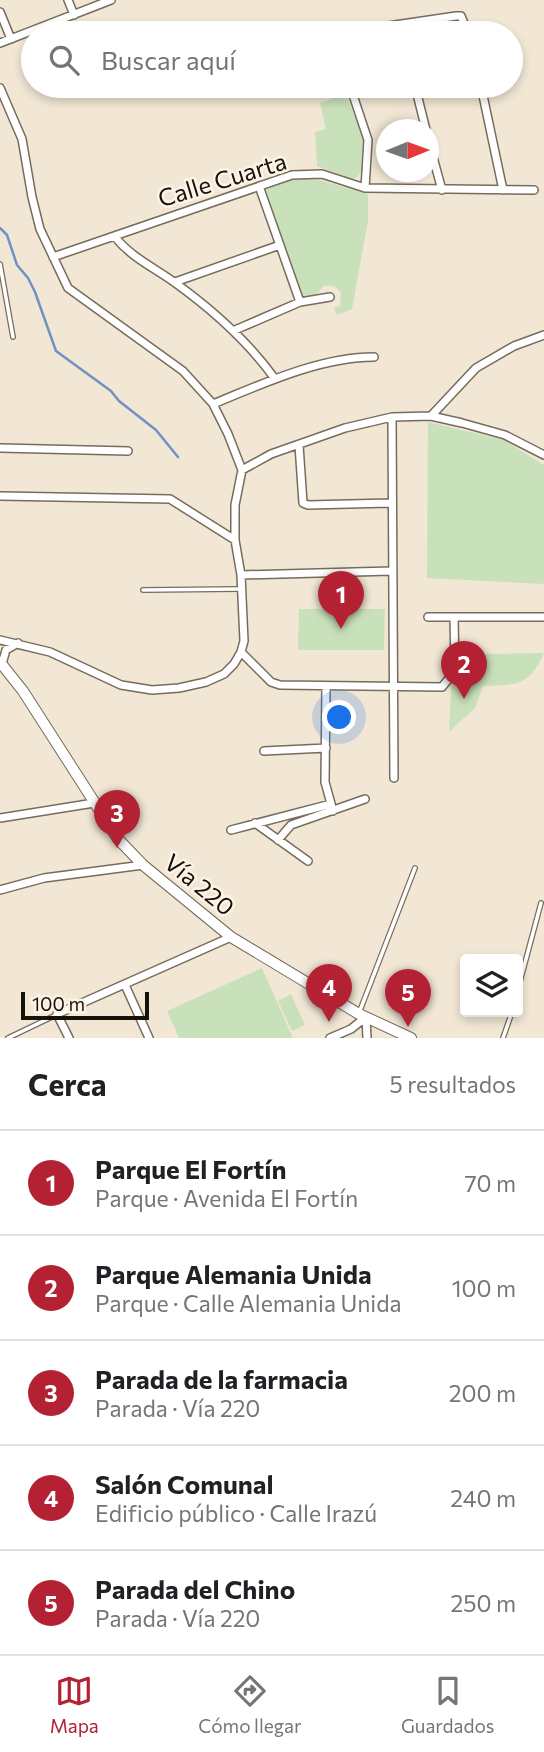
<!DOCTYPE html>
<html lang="es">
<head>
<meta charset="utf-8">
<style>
  body { margin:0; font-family:Commissioner,sans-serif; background:#f2f2f2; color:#202124 }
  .controls { position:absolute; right:21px; bottom:21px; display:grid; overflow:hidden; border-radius:7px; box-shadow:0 4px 10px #0003 }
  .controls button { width:63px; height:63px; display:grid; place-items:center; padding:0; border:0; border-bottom:2px solid #e0e0e0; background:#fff; color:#202124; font:35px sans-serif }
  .compass { position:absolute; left:376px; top:119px; width:63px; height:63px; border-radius:50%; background:#fff; box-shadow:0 4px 10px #0003; rotate:89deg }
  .scale { position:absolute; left:21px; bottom:18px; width:128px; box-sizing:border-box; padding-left:7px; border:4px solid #15110b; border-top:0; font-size:19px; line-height:24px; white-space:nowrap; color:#15110b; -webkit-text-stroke:5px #fef4e6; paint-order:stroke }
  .you { position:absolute; left:340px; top:718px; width:24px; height:24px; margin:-18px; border:5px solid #fff; border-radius:50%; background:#1a73e8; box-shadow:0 0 0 10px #1a73e833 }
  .badge { display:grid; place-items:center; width:46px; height:46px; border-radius:50%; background:#b32132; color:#fff; font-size:23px; font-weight:700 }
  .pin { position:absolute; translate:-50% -58px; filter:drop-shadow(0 2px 4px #0008) }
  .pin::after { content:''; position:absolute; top:37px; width:24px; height:21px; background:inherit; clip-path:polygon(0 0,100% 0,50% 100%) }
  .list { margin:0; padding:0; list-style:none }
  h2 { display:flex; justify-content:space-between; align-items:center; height:91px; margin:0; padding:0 28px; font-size:30px }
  h2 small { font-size:23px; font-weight:400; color:#757577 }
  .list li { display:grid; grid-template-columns:46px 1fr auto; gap:21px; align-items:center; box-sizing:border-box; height:105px; padding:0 28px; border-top:2px solid #e0e0e0 }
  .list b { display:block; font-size:26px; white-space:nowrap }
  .list p { margin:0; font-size:23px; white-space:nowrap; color:#757577 }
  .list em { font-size:23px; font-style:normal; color:#757577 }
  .icon { flex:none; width:38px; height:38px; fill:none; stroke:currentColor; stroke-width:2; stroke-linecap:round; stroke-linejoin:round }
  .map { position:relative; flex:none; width:544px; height:1038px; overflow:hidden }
  .search { position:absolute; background:#fff; box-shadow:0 4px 10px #0003; left:21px; right:21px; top:21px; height:77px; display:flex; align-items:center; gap:18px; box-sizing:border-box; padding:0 24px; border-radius:38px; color:#757577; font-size:26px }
  .sheet { height:616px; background:#fff }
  nav { display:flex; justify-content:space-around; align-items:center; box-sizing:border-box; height:98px; border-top:2px solid #e0e0e0; background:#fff; font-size:19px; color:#757577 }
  nav a { display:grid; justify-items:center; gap:4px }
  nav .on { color:#b32132 }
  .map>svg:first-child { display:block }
  .green { fill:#c9e1bb }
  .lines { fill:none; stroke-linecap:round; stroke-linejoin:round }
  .stream { stroke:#7092c2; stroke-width:2.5 }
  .service-casing { stroke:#766c5d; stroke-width:6 }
  .minor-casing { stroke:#766c5d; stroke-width:10 }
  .secondary-casing { stroke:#766c5d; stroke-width:12 }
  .service { stroke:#fff; stroke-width:3.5 }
  .minor { stroke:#fff; stroke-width:7 }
  .secondary { stroke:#fff; stroke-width:10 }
  .labels { text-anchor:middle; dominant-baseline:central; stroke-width:5; stroke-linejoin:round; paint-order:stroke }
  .street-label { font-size:24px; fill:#15110b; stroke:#fef4e6 }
</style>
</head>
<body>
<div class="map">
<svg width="544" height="1038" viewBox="0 0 544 1038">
  <rect width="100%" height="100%" fill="#f2e7d5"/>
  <path class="green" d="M345 94C350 106 358 119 362 132 365 145 368 175 353 179L317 166 315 132 326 129 320 103Z
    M296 178 316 179 368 194V221L352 309 337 315 334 308 340 306 341 293C336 286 332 285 323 286L317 294 303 297 264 188Z
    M428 422 504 440 544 465V584L427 578Z
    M299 609H385L384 650H298Z
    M544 653C529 687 515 685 483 686L475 708 449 732 451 689 459 674 460 654Z
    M262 968 293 1038H179L167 1011Z
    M291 994 305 1025 292 1031 278 1001Z"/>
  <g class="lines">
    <path class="stream" d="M0 228 7 235 17 265 28 278 35 292 56 351 111 391 119 401 156 430 178 457"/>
    <g class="service-casing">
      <path id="service" d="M0 264 13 337
        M143 590 240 589
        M518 989 541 903
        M359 1013 415 868
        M8 1038 56 1015
        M503 1038 512 1012"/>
    </g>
    <g class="minor-casing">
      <path id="minor" d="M68 0 74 15
        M0 12 11 39
        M341 33 456 16H461L468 33
        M0 43 111 0
        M350 86 368 140 365 188
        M415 86 426 130
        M481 86 503 190
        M0 88 22 139 32 197 40 229 68 288 183 371 213 404 228 434 242 470 235 505V540L241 575 244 641 241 652 234 664 224 674 206 682 179 688 152 690 121 685 50 652 0 640
        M428 139 442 190
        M259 186 300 302
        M115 237C131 257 153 267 174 282 213 310 247 340 275 379
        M53 257 292 175 322 174 365 188 534 190
        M175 282 280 245
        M235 330 300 302 330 297
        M213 404C262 384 320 357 374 357
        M431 416 476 368 514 346 544 335
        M392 417 394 778
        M299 445 303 503 308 505 390 503
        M0 448 128 451
        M242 470 271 454 345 428 392 417 431 416 462 423 505 435 544 455
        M0 496 170 499 235 540
        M241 575 391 571
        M428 617H543
        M241 652 271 682 280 685 442 687 455 671 454 617
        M2 664 6 650 18 643
        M326 687 325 782 333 811
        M264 751 326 748
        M0 818 94 803
        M255 823 308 861
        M231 830 331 804
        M278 840 291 825 365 799
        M0 890 44 878 143 865
        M125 985 149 1038
        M366 1017 367 1038
        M69 1038 57 1014 231 937
        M330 1038 351 1029 366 1017"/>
    </g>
    <g class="secondary-casing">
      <path id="secondary" d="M0 662 23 691 118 839 143 865 231 937 359 1014 411 1038"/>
    </g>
    <use href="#service" class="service"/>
    <use href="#minor" class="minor"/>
    <use href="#secondary" class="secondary"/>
  </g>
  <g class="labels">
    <g class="street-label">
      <text transform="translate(222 179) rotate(-17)">Calle Cuarta</text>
      <text transform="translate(200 884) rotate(39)">Vía 220</text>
    </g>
  </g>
</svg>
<div class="controls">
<button><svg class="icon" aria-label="layers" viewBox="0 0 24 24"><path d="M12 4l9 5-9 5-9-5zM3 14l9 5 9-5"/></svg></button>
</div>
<svg class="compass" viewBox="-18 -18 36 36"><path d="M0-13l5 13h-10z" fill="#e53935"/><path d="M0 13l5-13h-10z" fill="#757577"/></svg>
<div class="scale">100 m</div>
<div class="you"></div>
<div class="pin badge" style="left:341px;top:629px">1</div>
<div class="pin badge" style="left:464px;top:699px">2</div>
<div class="pin badge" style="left:117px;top:848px">3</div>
<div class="pin badge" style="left:329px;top:1022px">4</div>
<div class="pin badge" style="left:408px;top:1027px">5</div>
<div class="search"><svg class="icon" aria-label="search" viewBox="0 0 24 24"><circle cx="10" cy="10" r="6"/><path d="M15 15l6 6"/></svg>Buscar aquí</div>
</div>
<section class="sheet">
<h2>Cerca<small>5 resultados</small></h2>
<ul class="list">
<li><span class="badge">1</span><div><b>Parque El Fortín</b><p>Parque · Avenida El Fortín</p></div><em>70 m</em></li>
<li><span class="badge">2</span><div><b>Parque Alemania Unida</b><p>Parque · Calle Alemania Unida</p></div><em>100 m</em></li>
<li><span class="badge">3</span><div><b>Parada de la farmacia</b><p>Parada · Vía 220</p></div><em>200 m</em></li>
<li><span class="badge">4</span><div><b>Salón Comunal</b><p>Edificio público · Calle Irazú</p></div><em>240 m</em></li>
<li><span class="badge">5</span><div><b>Parada del Chino</b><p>Parada · Vía 220</p></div><em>250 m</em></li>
</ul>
</section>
<nav>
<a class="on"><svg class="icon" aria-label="map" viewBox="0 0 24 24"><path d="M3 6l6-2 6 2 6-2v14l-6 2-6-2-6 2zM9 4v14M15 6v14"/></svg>Mapa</a>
<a><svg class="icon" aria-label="directions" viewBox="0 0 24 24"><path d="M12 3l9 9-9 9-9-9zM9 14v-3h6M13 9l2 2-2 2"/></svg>Cómo llegar</a>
<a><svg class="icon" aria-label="saved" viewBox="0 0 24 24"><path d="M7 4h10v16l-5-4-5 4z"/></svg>Guardados</a>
</nav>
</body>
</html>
